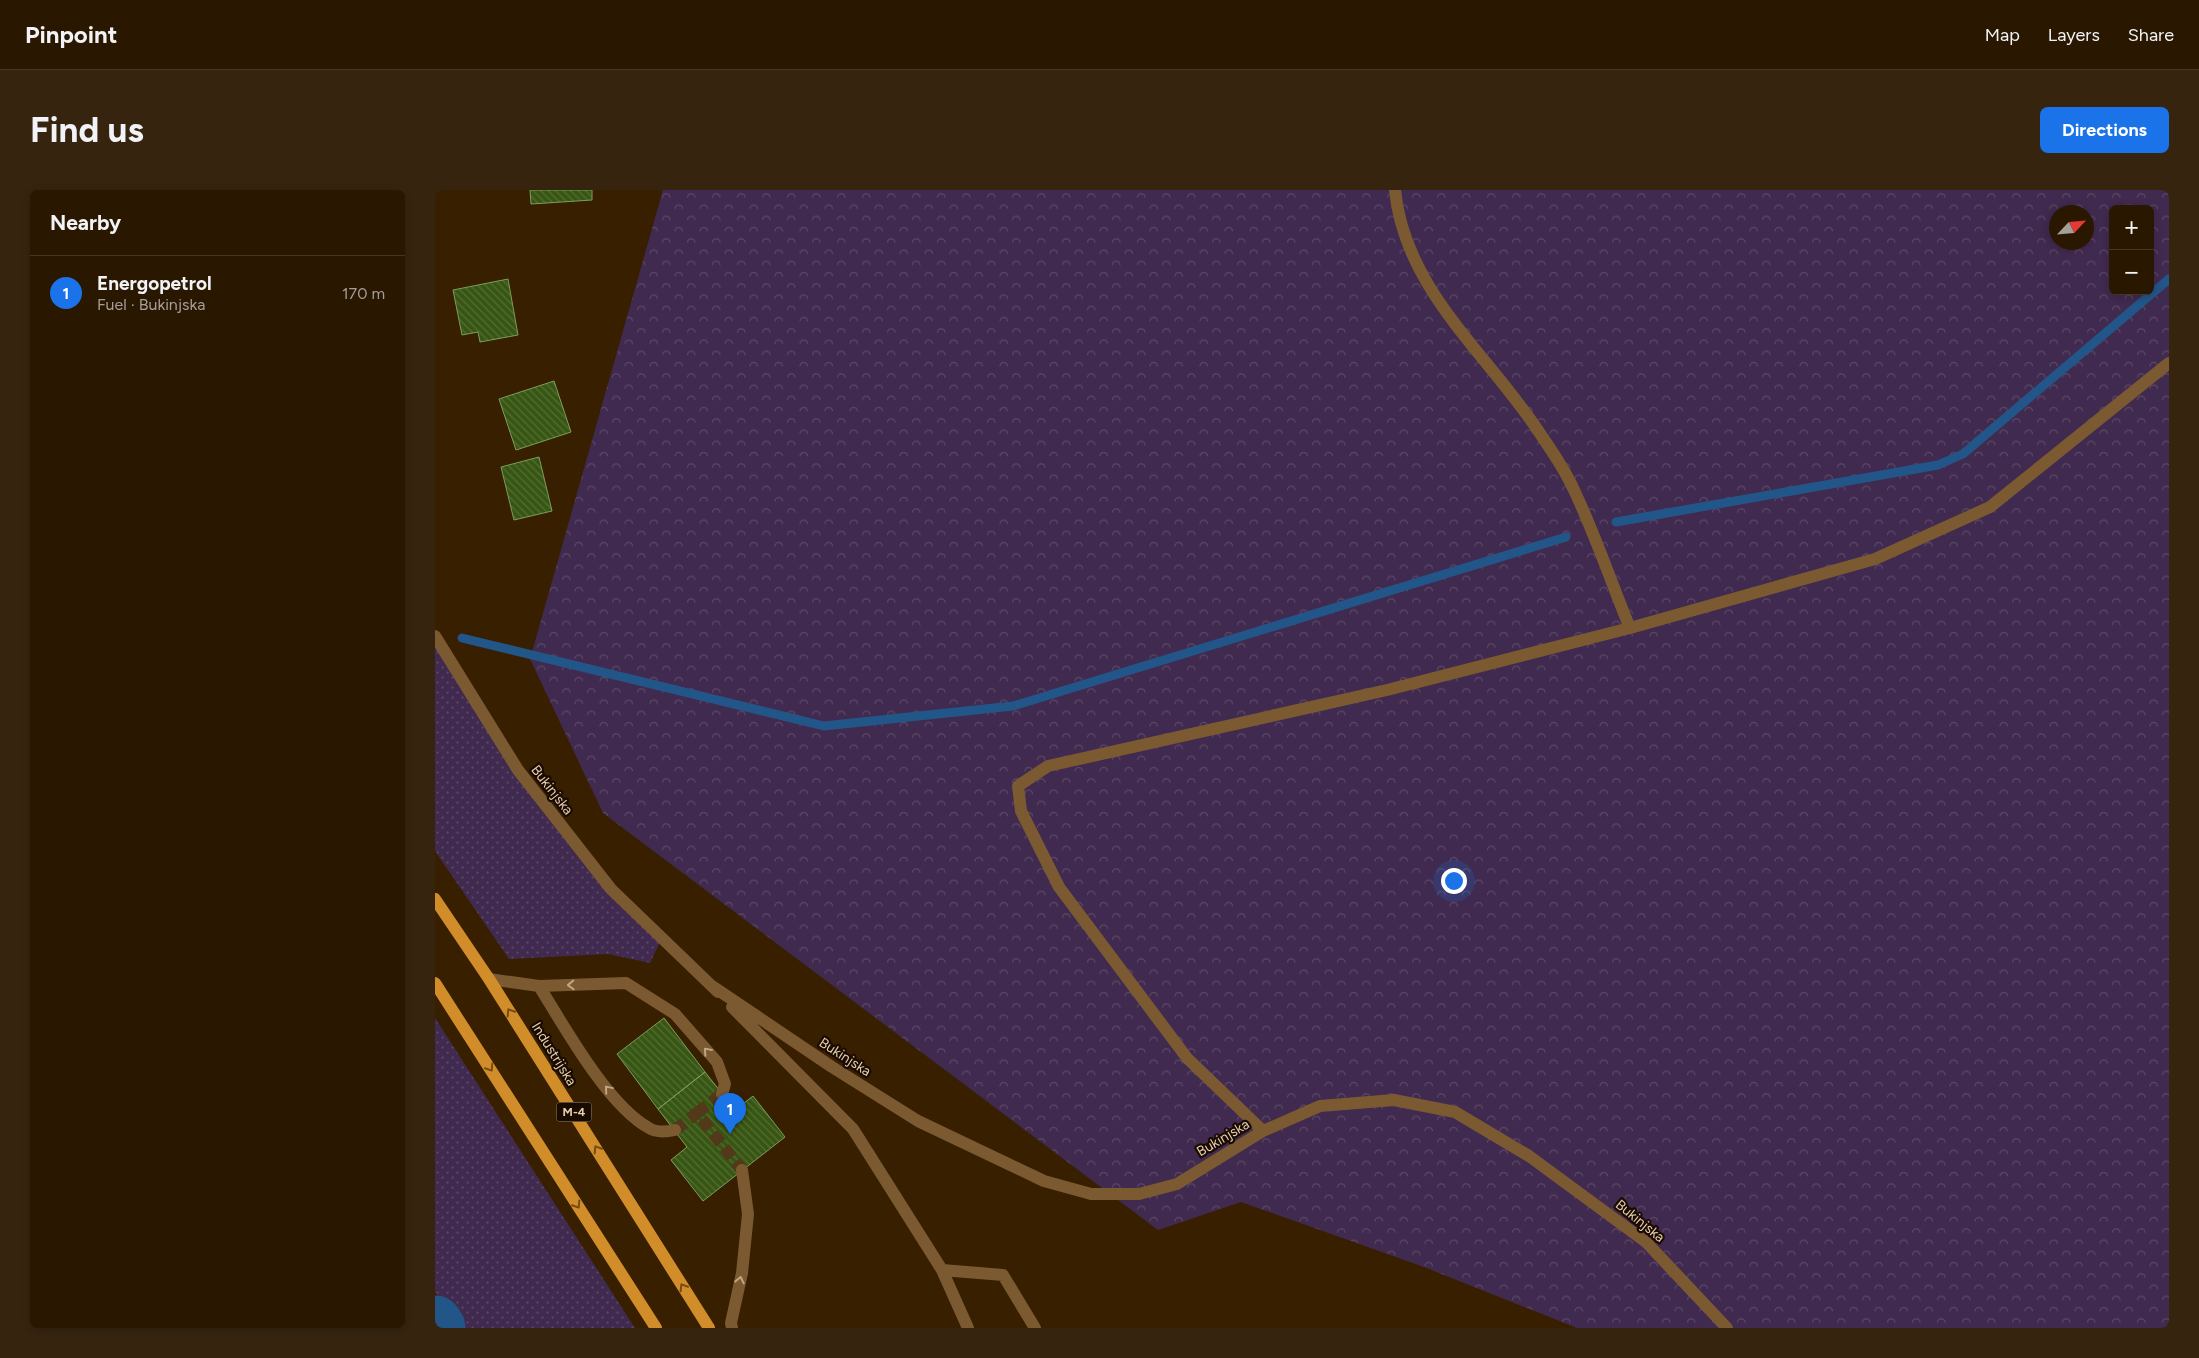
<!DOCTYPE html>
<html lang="en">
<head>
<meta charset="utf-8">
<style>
  body { margin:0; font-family:Figtree,sans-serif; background:#36240f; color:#f1f3f6 }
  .controls { position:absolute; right:15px; top:15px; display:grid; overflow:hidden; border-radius:8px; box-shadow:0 2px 8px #0003 }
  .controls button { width:45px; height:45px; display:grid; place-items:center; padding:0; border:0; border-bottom:1px solid #463622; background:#2a1700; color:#f1f3f6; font:25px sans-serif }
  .compass { position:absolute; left:1614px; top:15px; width:45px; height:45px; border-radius:50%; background:#2a1700; box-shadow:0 2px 8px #0003; rotate:64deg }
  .you { position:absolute; left:1018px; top:690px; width:18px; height:18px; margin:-12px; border:4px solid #fff; border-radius:50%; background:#1a73e8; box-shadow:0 0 0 8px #1a73e833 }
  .badge { display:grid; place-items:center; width:32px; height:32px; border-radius:50%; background:#1a73e8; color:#fff; font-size:16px; font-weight:700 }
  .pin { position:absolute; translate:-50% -41px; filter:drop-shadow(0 1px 2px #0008) }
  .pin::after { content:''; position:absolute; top:26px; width:18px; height:15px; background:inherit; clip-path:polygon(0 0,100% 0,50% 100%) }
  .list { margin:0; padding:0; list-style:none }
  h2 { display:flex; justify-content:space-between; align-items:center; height:65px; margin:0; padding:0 20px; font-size:21px }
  h2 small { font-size:16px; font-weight:400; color:#a59f99 }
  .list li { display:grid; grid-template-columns:32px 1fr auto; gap:15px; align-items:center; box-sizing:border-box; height:75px; padding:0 20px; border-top:1px solid #463622 }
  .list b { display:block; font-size:19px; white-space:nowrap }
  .list p { margin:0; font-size:16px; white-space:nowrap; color:#a59f99 }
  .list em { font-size:16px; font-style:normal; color:#a59f99 }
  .map { position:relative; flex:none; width:1734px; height:1138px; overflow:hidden; border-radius:8px }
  header { display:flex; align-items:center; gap:30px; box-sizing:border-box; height:70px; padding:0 25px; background:#2a1700; border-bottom:1px solid #463622 }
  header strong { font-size:24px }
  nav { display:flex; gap:28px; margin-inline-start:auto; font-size:18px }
  .intro { display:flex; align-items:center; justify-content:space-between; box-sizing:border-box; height:120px; padding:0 30px }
  h1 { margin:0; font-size:35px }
  .button { padding:12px 22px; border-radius:8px; background:#1a73e8; color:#fff; font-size:18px; font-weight:700 }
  main { display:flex; gap:30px; padding:0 30px }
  aside { flex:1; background:#2a1700; border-radius:8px; box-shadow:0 2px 8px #0003 }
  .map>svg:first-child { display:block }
  .grass { fill:url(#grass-dots) }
  .forest { fill:url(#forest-crowns); fill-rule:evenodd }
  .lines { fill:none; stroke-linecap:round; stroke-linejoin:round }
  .stream { stroke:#235688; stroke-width:9 }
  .river { stroke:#235688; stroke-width:55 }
  .building { fill:url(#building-back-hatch); stroke:#7b9f5b }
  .minor-tunnel { stroke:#52391a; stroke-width:12; stroke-dasharray:12 6; stroke-linecap:butt }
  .minor { stroke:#7b5a31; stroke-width:12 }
  .major { stroke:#d18d2a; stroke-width:12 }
  .oneway { stroke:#c2a582 }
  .oneway2 { stroke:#754c15 }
  .labels { text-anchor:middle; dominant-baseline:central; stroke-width:4.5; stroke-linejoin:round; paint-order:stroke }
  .shield { fill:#190b00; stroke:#aa937a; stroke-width:1 }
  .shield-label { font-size:12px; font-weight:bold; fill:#e8cdae }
  .street-label { font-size:14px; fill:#e8cdae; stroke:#190b00 }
</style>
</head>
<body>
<header>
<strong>Pinpoint</strong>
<nav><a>Map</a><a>Layers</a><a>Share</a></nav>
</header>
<div class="intro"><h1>Find us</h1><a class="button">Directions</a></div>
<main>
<aside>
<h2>Nearby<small></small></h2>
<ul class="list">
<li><span class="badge">1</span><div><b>Energopetrol</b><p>Fuel · Bukinjska</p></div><em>170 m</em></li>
</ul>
</aside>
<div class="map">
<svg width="1734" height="1138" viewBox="0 0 1734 1138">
  <defs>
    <pattern id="grass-dots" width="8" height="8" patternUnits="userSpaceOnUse" patternTransform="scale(1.25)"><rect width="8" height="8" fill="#402a4f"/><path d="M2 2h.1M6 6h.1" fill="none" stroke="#5c4866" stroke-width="1.8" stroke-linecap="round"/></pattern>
    <pattern id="forest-crowns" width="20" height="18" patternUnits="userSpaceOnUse" patternTransform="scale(1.25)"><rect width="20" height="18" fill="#402a4f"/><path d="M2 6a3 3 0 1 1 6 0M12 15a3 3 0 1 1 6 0" fill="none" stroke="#5c4866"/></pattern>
    <pattern id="building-back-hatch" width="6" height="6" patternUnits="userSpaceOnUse" patternTransform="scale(1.25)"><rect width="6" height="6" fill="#375613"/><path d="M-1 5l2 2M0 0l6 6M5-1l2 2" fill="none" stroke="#546d33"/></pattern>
  </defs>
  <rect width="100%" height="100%" fill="#381f00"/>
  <path class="grass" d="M0 456 83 580 176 699 227 748 215 773 173 764 74 769 0 661Z
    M0 828 200 1138H24L0 1102Z"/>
  <path class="forest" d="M228 0H1734V1138H1142L989 1077 806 1012 723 1040 168 623 95 469ZM1678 19H1715V101H1678ZM1622 22H1652V52H1622Z"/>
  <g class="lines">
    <path class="stream" d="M1181 332 1503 275 1528 264 1734 89
      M27 448 389 536 578 516 1131 347"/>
    <path class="river" d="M0 1133 3 1138"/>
  </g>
  <path class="building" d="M95 0H157V10L96 14Z
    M73 89 83 145 45 152 43 142 27 145 18 100Z
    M119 191 136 242 81 260 64 209Z
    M104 267 117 321 79 330 66 277Z
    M229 828 270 882 223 919 182 864Z
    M270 882 300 920 318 906 350 947 268 1011 236 970 252 957 223 919Z"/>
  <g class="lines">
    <path class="minor-tunnel" d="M262 923 287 904
      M240 940 262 923 307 980"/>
    <path class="minor" d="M960 0C970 102 1056 166 1108 248 1119 264 1131 282 1139 300 1160 344 1176 392 1195 438
      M0 446 83 580 176 699 283 802
      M54 789 104 796 191 793 240 824 282 872 290 894 287 904
      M104 796C129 836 173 916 214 938 222 943 231 942 240 940
      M277 796 397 877 483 931 609 991 656 1004H704L742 994 828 941 885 916 959 910 1020 922 1094 966 1211 1052 1292 1138
      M297 817 418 939 507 1080 533 1138
      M828 941 752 868 624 697 586 621 583 596 613 576 952 500 1195 438 1440 369 1555 317 1734 173
      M507 1080 568 1085 600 1138
      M297 1138 296 1133 307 1083 313 1024 307 980"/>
    <path class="major" d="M0 709 54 789 274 1138
      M0 793 221 1138"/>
  </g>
  <defs><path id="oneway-chevron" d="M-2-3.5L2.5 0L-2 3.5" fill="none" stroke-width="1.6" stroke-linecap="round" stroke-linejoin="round" transform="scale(1.25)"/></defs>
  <g class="oneway">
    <use href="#oneway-chevron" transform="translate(136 795) rotate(178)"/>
    <use href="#oneway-chevron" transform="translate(272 861) rotate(-131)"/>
    <use href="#oneway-chevron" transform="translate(173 899) rotate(-130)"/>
    <use href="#oneway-chevron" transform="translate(305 1090) rotate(-78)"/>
  </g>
  <g class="oneway2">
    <use href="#oneway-chevron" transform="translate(75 822) rotate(-122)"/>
    <use href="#oneway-chevron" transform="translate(55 878) rotate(57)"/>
    <use href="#oneway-chevron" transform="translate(162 959) rotate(-122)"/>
    <use href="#oneway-chevron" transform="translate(142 1015) rotate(57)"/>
    <use href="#oneway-chevron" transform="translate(248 1097) rotate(-122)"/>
  </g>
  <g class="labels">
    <rect class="shield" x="121.5" y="912.5" width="35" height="19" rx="4"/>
    <g class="shield-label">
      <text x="139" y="922">M-4</text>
    </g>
    <g class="street-label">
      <text transform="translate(117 600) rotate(52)">Bukinjska</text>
      <text transform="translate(119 864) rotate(58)">Industrijska</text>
      <text transform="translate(410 867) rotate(33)">Bukinjska</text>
      <text transform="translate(788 948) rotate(-31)">Bukinjska</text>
      <text transform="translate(1205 1031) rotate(39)">Bukinjska</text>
    </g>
  </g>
</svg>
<div class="controls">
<button>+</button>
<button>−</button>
</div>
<svg class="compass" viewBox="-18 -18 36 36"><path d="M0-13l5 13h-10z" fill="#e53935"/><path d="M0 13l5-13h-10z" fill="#a59f99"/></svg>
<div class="you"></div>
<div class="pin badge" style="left:295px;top:944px">1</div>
</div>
</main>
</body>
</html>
